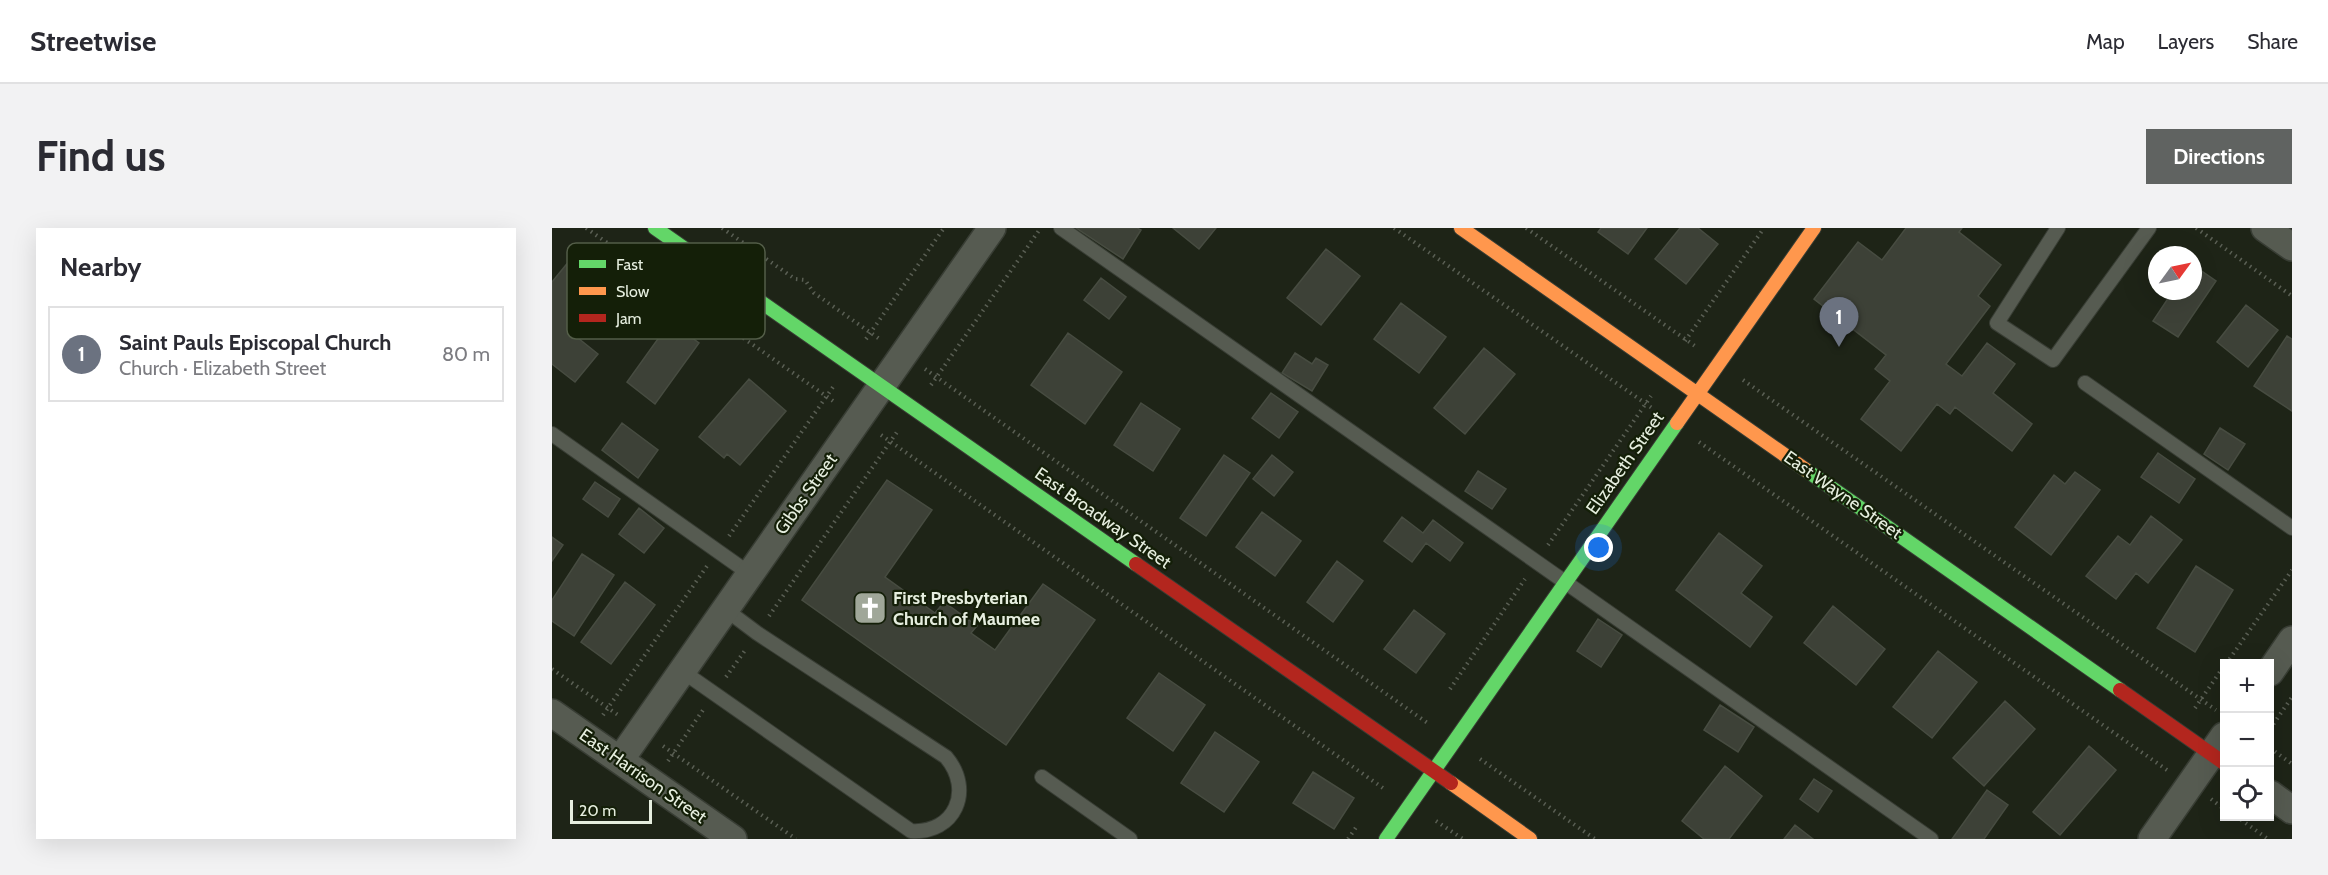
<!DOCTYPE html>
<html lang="en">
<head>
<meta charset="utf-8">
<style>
  body { margin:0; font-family:Cabin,sans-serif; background:#f2f2f3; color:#2b2b33 }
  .controls { position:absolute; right:18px; bottom:18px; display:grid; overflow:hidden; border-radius:0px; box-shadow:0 6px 24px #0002 }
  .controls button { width:54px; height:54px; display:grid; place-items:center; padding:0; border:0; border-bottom:2px solid #e1e1e2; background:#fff; color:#2b2b33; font:30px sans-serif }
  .compass { position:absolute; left:1596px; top:18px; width:54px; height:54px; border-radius:50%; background:#fff; box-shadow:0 6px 24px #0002; rotate:57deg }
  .scale { position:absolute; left:18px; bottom:15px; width:82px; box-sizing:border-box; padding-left:6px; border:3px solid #e6eedf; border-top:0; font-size:16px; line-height:21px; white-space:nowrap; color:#e6eedf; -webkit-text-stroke:4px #141f08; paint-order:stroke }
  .you { position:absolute; left:1047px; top:320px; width:21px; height:21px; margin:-15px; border:4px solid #fff; border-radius:50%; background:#1a73e8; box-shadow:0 0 0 9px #1a73e833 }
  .badge { display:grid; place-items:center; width:39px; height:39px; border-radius:50%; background:#606361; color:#fff; font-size:20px; font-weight:700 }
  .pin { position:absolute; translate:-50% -50px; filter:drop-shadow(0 2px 3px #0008) }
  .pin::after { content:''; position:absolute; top:32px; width:21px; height:18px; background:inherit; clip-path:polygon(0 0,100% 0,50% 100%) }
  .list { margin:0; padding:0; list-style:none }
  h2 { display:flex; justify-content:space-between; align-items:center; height:78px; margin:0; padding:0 24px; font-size:26px }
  h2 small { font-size:20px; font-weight:400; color:#7c7c81 }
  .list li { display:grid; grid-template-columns:39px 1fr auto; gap:18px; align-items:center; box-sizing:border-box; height:96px; margin:0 12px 12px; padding:0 12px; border:2px solid #e1e1e2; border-radius:0px }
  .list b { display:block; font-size:22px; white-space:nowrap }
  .list p { margin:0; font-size:20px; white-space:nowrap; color:#7c7c81 }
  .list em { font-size:20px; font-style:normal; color:#7c7c81 }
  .icon { flex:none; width:33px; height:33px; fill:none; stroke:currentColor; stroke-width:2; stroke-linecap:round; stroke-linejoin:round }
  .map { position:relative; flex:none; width:1740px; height:611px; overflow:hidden; border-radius:0px }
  header { display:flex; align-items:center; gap:36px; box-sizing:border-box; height:84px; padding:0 30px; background:#fff; border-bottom:2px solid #e1e1e2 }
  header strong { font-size:28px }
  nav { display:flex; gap:33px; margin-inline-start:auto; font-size:21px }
  .intro { display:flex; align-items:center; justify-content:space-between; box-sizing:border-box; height:144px; padding:0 36px }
  h1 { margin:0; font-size:42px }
  .button { padding:15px 27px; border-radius:0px; background:#606361; color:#fff; font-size:21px; font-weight:700 }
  main { display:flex; gap:36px; padding:0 36px }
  aside { flex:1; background:#fff; border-radius:0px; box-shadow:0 6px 24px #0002 }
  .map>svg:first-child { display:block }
  .building { fill:#3d4137; stroke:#474c41; stroke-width:1.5 }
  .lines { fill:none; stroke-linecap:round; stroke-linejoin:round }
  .lane-casing { stroke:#383d34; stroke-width:16 }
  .street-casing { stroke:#383d34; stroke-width:30 }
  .fast-casing { stroke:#383d34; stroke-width:16 }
  .slow-casing { stroke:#383d34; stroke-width:16 }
  .jam-casing { stroke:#383d34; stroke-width:16 }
  .path { stroke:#5a5f54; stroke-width:4; stroke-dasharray:1.5 4.5; stroke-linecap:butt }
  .lane { stroke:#565b51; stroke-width:14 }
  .street { stroke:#565b51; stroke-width:27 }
  .fast { stroke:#63d668; stroke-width:14 }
  .slow { stroke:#ff974d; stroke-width:14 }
  .jam { stroke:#b3261e; stroke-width:14 }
  .labels { text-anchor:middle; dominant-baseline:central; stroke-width:4.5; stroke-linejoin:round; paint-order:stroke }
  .street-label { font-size:18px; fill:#e6eedf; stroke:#141f08 }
  .poi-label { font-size:18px; font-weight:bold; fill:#e6eedf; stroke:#141f08; text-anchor:start }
  .key { fill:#141f08; stroke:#535d48; stroke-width:1.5 }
  .key-label { font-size:16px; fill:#e6eedf }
</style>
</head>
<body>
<header>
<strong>Streetwise</strong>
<nav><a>Map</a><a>Layers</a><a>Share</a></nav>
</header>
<div class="intro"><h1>Find us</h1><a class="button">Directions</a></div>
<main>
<aside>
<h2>Nearby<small></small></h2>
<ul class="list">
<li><span class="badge" style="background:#6b7280">1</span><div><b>Saint Pauls Episcopal Church</b><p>Church · Elizabeth Street</p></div><em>80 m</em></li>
</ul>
</aside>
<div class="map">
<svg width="1740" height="611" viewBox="0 0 1740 611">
  <rect width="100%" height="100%" fill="#1e2417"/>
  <path class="building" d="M524 0H585L589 2 571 31Z
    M621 0H664L647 21Z
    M1049 0H1095L1076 26 1046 4Z
    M1128 0H1146L1166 16 1134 56 1103 31Z
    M1354 0H1410L1407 4 1449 37 1426 68 1438 78 1394 136 1410 148 1435 115 1463 136 1441 165 1480 196 1460 223 1403 179 1398 186 1385 176 1349 223 1309 191 1338 153 1323 141 1334 127 1262 71 1306 14 1330 32Z
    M27 21 73 58 48 90 39 83 21 106 46 126 23 154 0 136V54Z
    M774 21 808 48 769 97 735 70Z
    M1641 37 1664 53 1626 109 1601 93 1621 63H1641Z
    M549 50 574 69 557 91 532 72Z
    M849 75 894 109 867 145 822 111Z
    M1694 77 1726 102 1696 139 1665 114Z
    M118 94 147 115 103 176 75 154Z
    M516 105 570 144 533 196 479 157Z
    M1735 108 1740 111V183L1702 158Z
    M932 120 963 146 913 206 882 180Z
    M743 125 760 136 764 130 776 137 760 163 730 145Z
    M197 151 234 183 188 237 175 226 172 230 147 209Z
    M719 165 746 184 727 210 700 190Z
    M589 175 628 201 601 243 562 217Z
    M70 195 106 222 86 250 50 222Z
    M1668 200 1693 216 1676 242 1652 226Z
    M1606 225 1643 251 1627 275 1589 249Z
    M672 227 698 245 654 308 628 290Z
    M720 227 741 244 722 268 701 251Z
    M926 243 954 261 940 281 913 263Z
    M1523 244 1548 262 1499 327 1463 299 1502 247 1513 256Z
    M335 252 380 282 333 349 383 385 392 374 425 398 419 405 443 422 491 356 543 392 454 517 250 372Z
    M43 254 68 271 56 289 31 271Z
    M87 280 112 300 92 325 67 306Z
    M710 284 749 313 723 348 684 319Z
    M1599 288 1630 312 1596 355 1584 345 1564 371 1534 348 1566 308 1578 317Z
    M850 289 871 305 881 292 911 315 898 333 874 315 860 334 832 313Z
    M1167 305 1210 338 1189 365 1220 389 1198 419 1124 362Z
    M0 309 11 317 0 333Z
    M30 326 62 347 22 408 0 393V372Z
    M785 333 811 353 781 394 755 374Z
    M1644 338 1681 362 1643 424 1605 400Z
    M73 354 103 377 59 436 29 414Z
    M1281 378 1333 421 1304 457 1252 415Z
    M862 382 893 406 864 445 832 421Z
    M1046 391 1070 407 1049 439 1025 423Z
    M1386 423 1425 454 1380 510 1341 479Z
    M607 445 653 477 621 523 575 490Z
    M1453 473 1483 501 1432 558 1401 530Z
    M1168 477 1202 499 1186 524 1152 502Z
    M663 504 707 534 672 584 629 555Z
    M1537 518 1564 542 1508 607 1481 584Z
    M1173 538 1210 568 1177 611H1152L1130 593Z
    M761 544 802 570 782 601 741 575Z
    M1262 551 1280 563 1266 584 1248 571Z
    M1435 562 1456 577 1432 611H1400Z
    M1243 597 1261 611H1232Z"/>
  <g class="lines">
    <g class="lane-casing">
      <path id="lane" d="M509 0 1379 611
        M1506 0 1445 95 1501 132 1597 0
        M1533 155 1740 300
        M0 206 198 346
        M130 443 359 603C403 606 422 562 394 529L205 405 173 381
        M490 549 578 611"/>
    </g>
    <g class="street-casing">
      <path id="street" d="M1713 0 1740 19
        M1718 444 1740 412
        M0 485 181 611
        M68 532 440 0
        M1718 566 1740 582
        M1600 611 1672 508"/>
    </g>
    <g class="fast-casing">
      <path id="fast" d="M103 0 584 336
        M1254 242 1568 462
        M834 611 1125 195"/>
    </g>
    <g class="slow-casing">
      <path id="slow" d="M909 0 1254 242
        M1125 195 1262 0
        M899 555 978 611"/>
    </g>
    <g class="jam-casing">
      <path id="jam" d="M584 336 899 555
        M1568 462 1672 535"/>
    </g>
    <path class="path" d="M34 0 284 175
      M170 0 243 51 253 52 262 65 329 112
      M842 0 1100 180
      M974 0 1143 118
      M1644 0 1740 68
      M314 111 392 0
      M1133 113 1212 0
      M373 141 877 496
      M1191 152 1664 482
      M379 157 488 1
      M329 207 831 560 830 562
      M1147 214 1615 542
      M177 308 281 159
      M996 317 1099 168
      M217 388 345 204
      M1674 436 1740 342
      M0 441 66 487
      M174 449 194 421
      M898 461 973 351
      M1643 480 1672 438
      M51 487 155 338
      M1718 501 1740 469
      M111 518 244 611
      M1718 520 1740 536
      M928 531 1043 611
      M116 533 151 482
      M1659 571 1672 581
      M1684 588 1716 611
      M884 593 911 611
      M796 611 805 598"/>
    <use href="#lane" class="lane"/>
    <use href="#street" class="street"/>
    <use href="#fast" class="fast"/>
    <use href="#slow" class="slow"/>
    <use href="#jam" class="jam"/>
  </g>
  <defs>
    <g id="church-square" transform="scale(1.725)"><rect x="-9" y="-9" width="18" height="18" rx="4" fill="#a0a799" stroke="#141f08"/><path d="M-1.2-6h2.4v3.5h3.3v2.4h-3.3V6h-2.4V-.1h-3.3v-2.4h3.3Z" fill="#fff"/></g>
  </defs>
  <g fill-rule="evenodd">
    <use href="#church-square" x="318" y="380"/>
  </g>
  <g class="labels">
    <g class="street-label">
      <text transform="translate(1073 235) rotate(-55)">Elizabeth Street</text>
      <text transform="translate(254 266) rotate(-55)">Gibbs Street</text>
      <text transform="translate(1291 267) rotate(35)">East Wayne Street</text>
      <text transform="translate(551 290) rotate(35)">East Broadway Street</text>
      <text transform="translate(91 548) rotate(35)">East Harrison Street</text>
    </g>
    <g class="poi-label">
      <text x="341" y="370">First Presbyterian<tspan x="341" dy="21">Church of Maumee</tspan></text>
    </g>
  </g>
  <rect x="15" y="15" width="198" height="96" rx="9" class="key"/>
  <rect x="27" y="32" width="27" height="8" fill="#63d668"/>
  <rect x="27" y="59" width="27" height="8" fill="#ff974d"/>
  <rect x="27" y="86" width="27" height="8" fill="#b3261e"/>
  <g class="key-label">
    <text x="64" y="42">Fast</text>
    <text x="64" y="69">Slow</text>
    <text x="64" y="96">Jam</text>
  </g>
</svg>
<div class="controls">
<button>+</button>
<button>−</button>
<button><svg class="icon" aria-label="locate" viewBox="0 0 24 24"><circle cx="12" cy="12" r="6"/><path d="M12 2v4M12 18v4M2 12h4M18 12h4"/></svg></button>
</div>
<svg class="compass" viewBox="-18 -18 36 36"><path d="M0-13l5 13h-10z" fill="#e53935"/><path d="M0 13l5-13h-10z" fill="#7c7c81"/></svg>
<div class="scale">20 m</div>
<div class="you"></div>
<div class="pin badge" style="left:1287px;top:119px;background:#6b7280">1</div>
</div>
</main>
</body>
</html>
